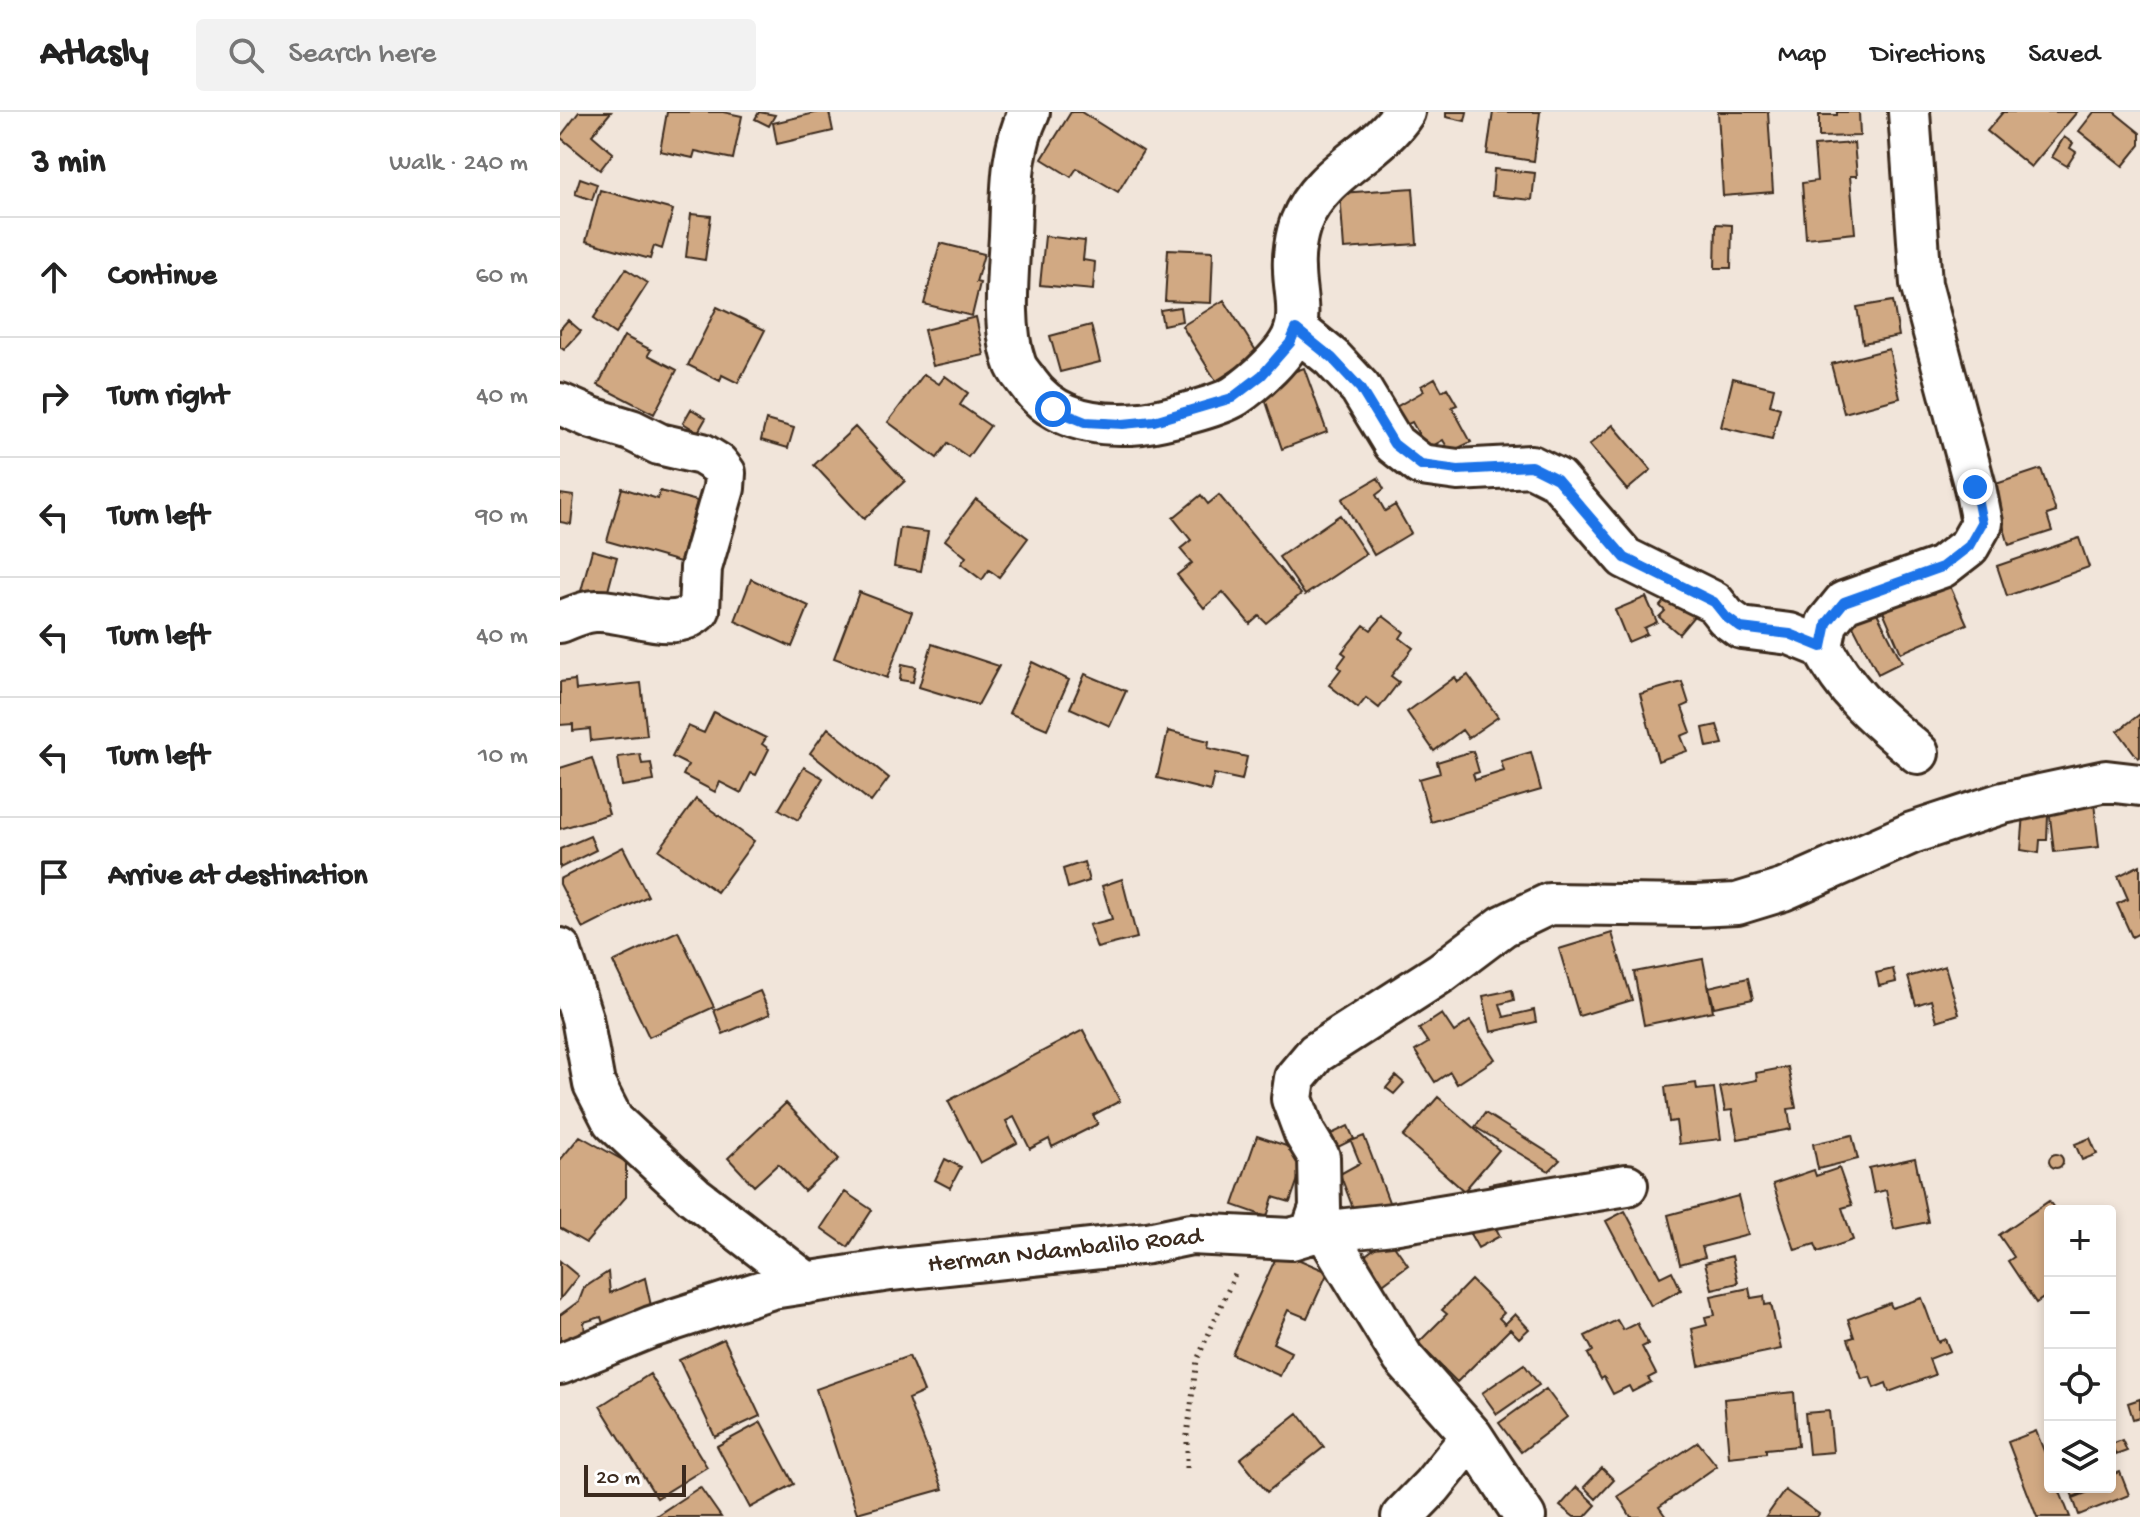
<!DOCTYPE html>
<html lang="en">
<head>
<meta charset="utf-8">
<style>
  body { margin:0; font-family:"Gochi Hand",sans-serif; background:#f2f2f2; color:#222 }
  .controls { position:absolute; right:24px; bottom:24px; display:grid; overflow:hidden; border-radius:8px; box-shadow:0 4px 12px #0003 }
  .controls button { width:72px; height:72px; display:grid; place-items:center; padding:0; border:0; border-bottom:2px solid #e0e0e0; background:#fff; color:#222; font:40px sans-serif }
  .scale { position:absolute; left:24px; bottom:20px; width:102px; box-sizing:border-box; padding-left:8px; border:4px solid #3b2a1e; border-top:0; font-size:22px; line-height:28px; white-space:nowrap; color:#3b2a1e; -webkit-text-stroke:6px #fff; paint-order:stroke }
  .stop { position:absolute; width:24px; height:24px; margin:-18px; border:6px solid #1a73e8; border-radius:50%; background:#fff }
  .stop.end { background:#1a73e8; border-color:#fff; box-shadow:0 2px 8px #0008 }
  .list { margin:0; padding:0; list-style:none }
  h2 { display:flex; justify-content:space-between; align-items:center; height:104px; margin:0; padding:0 32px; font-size:34px }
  h2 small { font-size:26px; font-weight:400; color:#767676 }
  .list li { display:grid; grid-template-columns:52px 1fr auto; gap:24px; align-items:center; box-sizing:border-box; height:120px; padding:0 32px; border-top:2px solid #e0e0e0 }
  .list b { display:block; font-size:30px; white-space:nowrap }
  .list em { font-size:26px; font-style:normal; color:#767676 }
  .icon { flex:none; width:44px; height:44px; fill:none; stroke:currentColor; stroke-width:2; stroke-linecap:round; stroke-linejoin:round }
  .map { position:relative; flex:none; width:1580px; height:1405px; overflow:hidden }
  header { display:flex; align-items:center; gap:48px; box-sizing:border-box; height:112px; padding:0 40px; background:#fff; border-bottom:2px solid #e0e0e0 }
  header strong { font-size:38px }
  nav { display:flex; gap:44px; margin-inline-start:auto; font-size:28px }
  .search { width:560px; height:72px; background:#f2f2f2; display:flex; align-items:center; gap:20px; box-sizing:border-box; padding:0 28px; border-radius:8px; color:#767676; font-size:30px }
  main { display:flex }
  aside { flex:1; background:#fff }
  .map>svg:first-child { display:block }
  .building { fill:#d1a983; stroke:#3b2a1e; stroke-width:2 }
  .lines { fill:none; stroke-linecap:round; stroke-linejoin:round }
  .minor-casing { stroke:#3b2a1e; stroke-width:46 }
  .path { stroke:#3b2a1e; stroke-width:5; stroke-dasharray:2 6; stroke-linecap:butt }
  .minor { stroke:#fff; stroke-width:40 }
  .route { stroke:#1a73e8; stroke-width:10 }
  .labels { text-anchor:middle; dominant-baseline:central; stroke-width:6; stroke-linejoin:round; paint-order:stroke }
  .street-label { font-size:26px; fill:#3b2a1e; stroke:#fff }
</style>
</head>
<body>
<header>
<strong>Atlasly</strong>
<div class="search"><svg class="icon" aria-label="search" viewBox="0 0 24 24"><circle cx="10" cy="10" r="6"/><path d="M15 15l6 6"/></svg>Search here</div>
<nav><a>Map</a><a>Directions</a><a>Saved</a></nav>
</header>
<main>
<aside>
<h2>3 min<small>Walk · 240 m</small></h2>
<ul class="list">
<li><svg class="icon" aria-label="ahead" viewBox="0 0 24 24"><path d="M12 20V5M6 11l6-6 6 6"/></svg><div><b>Continue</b></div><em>60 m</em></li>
<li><svg class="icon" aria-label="right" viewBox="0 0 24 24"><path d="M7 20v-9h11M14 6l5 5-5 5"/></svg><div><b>Turn right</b></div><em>40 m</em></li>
<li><svg class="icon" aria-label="left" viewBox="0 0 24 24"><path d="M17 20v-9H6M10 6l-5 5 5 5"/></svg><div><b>Turn left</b></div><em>90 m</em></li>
<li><svg class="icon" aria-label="left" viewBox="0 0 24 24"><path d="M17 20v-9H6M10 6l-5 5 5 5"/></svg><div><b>Turn left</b></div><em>40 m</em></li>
<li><svg class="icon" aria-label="left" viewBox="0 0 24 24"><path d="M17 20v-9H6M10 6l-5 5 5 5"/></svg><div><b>Turn left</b></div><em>10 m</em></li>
<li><svg class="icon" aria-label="arrive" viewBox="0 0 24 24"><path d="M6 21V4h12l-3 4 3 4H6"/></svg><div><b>Arrive at destination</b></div></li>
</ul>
</aside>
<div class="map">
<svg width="1580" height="1405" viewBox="0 0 1580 1405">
  <rect width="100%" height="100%" fill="#f1e5da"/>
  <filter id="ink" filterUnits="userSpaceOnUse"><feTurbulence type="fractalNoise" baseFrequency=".0125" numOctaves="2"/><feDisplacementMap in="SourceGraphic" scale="16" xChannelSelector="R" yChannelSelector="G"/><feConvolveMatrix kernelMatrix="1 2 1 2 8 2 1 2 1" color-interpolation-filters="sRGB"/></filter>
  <g filter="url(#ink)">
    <path class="building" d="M19 0H51L32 23 53 41 40 58 0 25Z
      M107 0H163L182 4 173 47 135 39 133 46 100 39Z
      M199 0 215 3 209 14 195 7Z
      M259 0H269L273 19 217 32 213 11Z
      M511 0H521L583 39 558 80 517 56 511 65 482 47Z
      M886 0H907L905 9 886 5Z
      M933 0H980L974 49 927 42Z
      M1158 0H1208L1213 80 1163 84Z
      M1277 0H1299L1300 24 1259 25V3H1277Z
      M1443 0H1517L1471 55 1427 19Z
      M1534 0H1554L1580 21V33L1563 54 1519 19Z
      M1504 25 1513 31 1510 36 1516 40 1507 54 1492 45Z
      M1294 31 1297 64H1290L1295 121 1246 126 1242 71 1257 69 1254 34Z
      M934 57 975 61 972 88 932 84Z
      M20 66 37 72 32 88 15 82Z
      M853 76 857 132 784 137 780 81Z
      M40 78 113 98 102 137 94 134 90 147 26 129Z
      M131 102 151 104 145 148 126 145Z
      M1156 112 1172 113 1171 156H1155Z
      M485 124 525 129 523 148 535 150 533 178 480 173Z
      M380 131 424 142 416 170 420 171 412 204 364 192Z
      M608 137 653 139 651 191 605 189Z
      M66 157 88 171 55 222 33 207Z
      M664 188 698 242 656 269 622 214Z
      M1333 189 1339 224 1303 231 1297 195Z
      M157 195 205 218 178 271 162 263 160 269 128 253Z
      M620 195 622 209 603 213 600 198Z
      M416 205 424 243 373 254 364 218Z
      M8 208 21 219 4 238 0 235V217Z
      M531 213 540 250 500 260 490 224Z
      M64 224 91 238 88 243 117 258 94 302 38 273Z
      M1329 237 1340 286 1284 301 1271 252Z
      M744 256 767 320 722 337 700 272Z
      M364 262 379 272 385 264 408 281 400 293 430 314 408 345 388 331 377 346 328 310Z
      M875 266 882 279 887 276 897 293 892 295 911 330 890 340 883 328 867 337 852 310 846 313 836 295 864 279 861 274Z
      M1173 266 1214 276 1210 293 1220 296 1212 327 1161 315Z
      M131 297 146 306 138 320 123 311Z
      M206 308 234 316 228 336 201 328Z
      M1053 313 1091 358 1067 378 1029 333Z
      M295 315 345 369 304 407 254 353Z
      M1481 357 1496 400 1487 403 1492 419 1449 433 1443 413 1437 415 1433 373Z
      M818 366 824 377 816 383 825 399 835 393 851 421 814 443 782 387Z
      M62 376 98 387 100 379 137 389 120 450 47 429Z
      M0 382 14 384 11 412 0 410Z
      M641 383 648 392 659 383 741 482 706 511 699 504 690 512 663 480 644 496 617 463 632 451 620 437 631 428 613 406Z
      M416 387 468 426 439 465 429 458 422 468 401 452 406 445 385 428Z
      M780 403 806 442 745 483 719 445Z
      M340 416 368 420 361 459 334 454Z
      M1519 426 1529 455 1447 484 1437 454Z
      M32 438 57 445 46 486 21 479Z
      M1385 463 1407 512 1341 541 1320 492Z
      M191 467 249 494 232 535 175 509Z
      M1115 476 1144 492 1119 522 1099 505 1105 499 1100 494Z
      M299 480 352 500 327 566 274 546Z
      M1086 485 1097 510 1084 516 1087 522 1068 530 1055 498Z
      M1312 491 1342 550 1318 562 1288 504Z
      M823 504 844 520 840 526 853 536 831 564 839 570 819 596 806 586 798 596 769 573 781 557 778 554 786 543 782 540 804 513 811 518Z
      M372 532 439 554 418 593 359 575Z
      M472 550 509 568 487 617 449 601Z
      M342 552 356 555 353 570 340 568Z
      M525 562 566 579 550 614 510 596Z
      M908 563 938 605 908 626 902 618 874 639 847 600 895 565 898 570Z
      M15 568 16 578 81 571 87 623 31 629 30 617 13 619V612L0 613V570Z
      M1122 570 1129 592 1122 595 1131 620 1121 624 1127 639 1098 649 1080 582Z
      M154 600 206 626 202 632 209 637 196 663 191 661 181 681 160 670 155 680 123 663 128 653 112 645 128 614 144 621Z
      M1580 602V645L1578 646 1558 619Z
      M1157 613 1163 632 1147 635 1143 616Z
      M268 616 329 666 311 690 250 641Z
      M608 619 649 629 648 636 687 645 682 668 654 662 650 679 597 666Z
      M913 639 919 660 913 662 915 668 944 659 941 649 971 640 981 678 871 710 859 667 880 661 877 650Z
      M80 642 82 652 91 651 94 669 62 674 58 645Z
      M32 646 49 702 0 717V656Z
      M244 655 263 666 238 708 219 697Z
      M136 687 194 729 157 780 99 738Z
      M1534 691 1539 735 1494 740 1489 696Z
      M1464 702 1488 704 1487 728H1480L1479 741 1461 738Z
      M30 724 36 738 0 756V737Z
      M63 735 88 784 23 817 0 772V767Z
      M524 750 529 769 508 776 503 757Z
      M1580 753V821L1572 825 1557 792 1568 787 1558 764Z
      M562 767 577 826 537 836 529 813 552 807 542 774Z
      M118 819 154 895 89 925 53 850Z
      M1052 821 1072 888 1019 904 999 837Z
      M1143 847 1153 899 1084 913 1074 860Z
      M1385 854 1399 902 1377 909 1371 888 1356 893 1348 865Z
      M1333 857 1336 870 1319 874 1316 861Z
      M1188 866 1193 887 1154 895 1149 875Z
      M952 878 954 888 940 892 944 905 974 898 976 910 931 920 923 884Z
      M200 879 210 902 163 922 154 898Z
      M882 902 894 920 910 909 935 947 897 972 890 960 875 970 855 939 868 931 859 917Z
      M523 918 560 989 533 1003 538 1012 492 1035 489 1027 470 1037 454 1005 446 1009 457 1031 420 1051 388 989Z
      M1228 955 1236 996 1228 997 1231 1017 1178 1027 1172 998 1165 999 1160 975 1197 968 1196 961Z
      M836 964 844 971 834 982 826 976Z
      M1136 971 1137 978 1154 976 1161 1027 1119 1032 1116 1009 1109 1010 1105 975Z
      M878 985 939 1038 904 1079 843 1025Z
      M226 991 279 1047 244 1079 218 1052 194 1074 168 1046Z
      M925 1001 1000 1048 989 1059 915 1015Z
      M788 1014 794 1027 778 1035 771 1022Z
      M1292 1023 1298 1047 1258 1057 1253 1032Z
      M20 1024 66 1050V1085L26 1131 0 1116V1048Z
      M697 1024 747 1041 730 1090 713 1085 707 1105 673 1093Z
      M804 1024 832 1098 799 1112 780 1062 800 1051 791 1029Z
      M1530 1026 1537 1042 1522 1048 1515 1032Z
      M1489 1049a7 7 0 1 1 14 0a7 7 0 1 1-14 0Z
      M1355 1046 1368 1110 1334 1117 1326 1078 1314 1081 1309 1056Z
      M385 1047 401 1055 390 1076 375 1068Z
      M1279 1056 1292 1093 1282 1096 1293 1128 1258 1140 1255 1132 1235 1138 1213 1072 1254 1058 1256 1064Z
      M951 1068 954 1083 932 1088 929 1072Z
      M285 1080 312 1098 288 1135 261 1116Z
      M1178 1084 1188 1123 1142 1135 1145 1145 1120 1152 1108 1103Z
      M1489 1089 1496 1099H1490V1193L1485 1185 1476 1191 1448 1149 1454 1145 1439 1123Z
      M1065 1099 1100 1165 1112 1159 1121 1178 1091 1194 1046 1109Z
      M930 1105 940 1124 918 1136 908 1118Z
      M829 1126 848 1153 820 1174 800 1147Z
      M719 1139 768 1160 747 1206 728 1198 713 1231 731 1240 720 1264 672 1242Z
      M1172 1144 1178 1171 1152 1177 1145 1151Z
      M0 1149 18 1164 0 1187Z
      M48 1160 50 1181 85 1166 91 1194 45 1218 41 1205 24 1210 25 1224 0 1229V1203L19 1189 24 1176Z
      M911 1168 944 1201 939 1206 945 1212 955 1202 969 1217 959 1226 950 1217 897 1270 858 1231 887 1202 882 1198Z
      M1189 1176 1191 1186 1204 1184 1205 1193 1211 1192 1221 1237 1139 1254 1132 1217 1147 1213 1145 1205 1155 1203 1151 1184Z
      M1362 1186 1378 1230 1385 1227 1390 1239 1369 1247 1375 1263 1329 1280 1326 1271 1314 1276 1310 1265 1302 1267 1288 1227 1294 1225 1288 1207 1330 1191 1332 1196Z
      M1057 1208 1063 1218 1077 1211 1088 1232 1082 1235 1096 1262 1088 1266 1091 1270 1072 1280 1069 1274 1053 1282 1044 1265 1041 1267 1028 1242 1033 1239 1025 1224Z
      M164 1227 200 1304 155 1325 119 1248Z
      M349 1244 364 1280 348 1287 383 1377 297 1401 256 1277Z
      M964 1252 979 1273 937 1302 922 1281Z
      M90 1262 147 1355 97 1386 40 1294Z
      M986 1277 1007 1305 961 1340 939 1311Z
      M1234 1280 1238 1334 1206 1337V1341L1169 1345 1164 1287Z
      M1580 1287V1305L1573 1307 1568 1291Z
      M1269 1299 1273 1340 1249 1342 1245 1301Z
      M738 1301 764 1335 707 1380 680 1347Z
      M201 1310 234 1372 190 1396 157 1334Z
      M1476 1319 1490 1354V1375H1498L1510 1405H1477L1448 1330Z
      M1562 1328 1567 1339 1556 1343 1551 1332Z
      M1138 1330 1157 1354 1099 1395 1106 1405H1071L1058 1384Z
      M1042 1356 1054 1368 1036 1387 1024 1375Z
      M1560 1360 1569 1383 1519 1403 1513 1386 1541 1375H1550V1364Z
      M140 1375 161 1405H97L96 1404Z
      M1017 1375 1036 1393 1025 1405H1014L1000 1394Z
      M1509 1375H1537L1513 1385Z
      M1225 1378 1259 1402 1257 1405H1206Z"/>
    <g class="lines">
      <g class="minor-casing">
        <path id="minor" d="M469 0C450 40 452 81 450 124 448 162 442 215 455 251 457 258 464 265 468 271 494 309 540 315 582 311 604 308 657 295 675 284 694 271 729 241 735 218 741 199 734 177 734 157 733 143 736 123 741 110 760 60 817 42 844 0
          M736 217 772 246 800 276 834 332 861 353 898 358 971 354 997 367 1065 446 1154 490 1166 505 1181 516 1230 522 1262 535
          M0 292 32 306 71 318 99 332 142 342 158 352 165 361 164 376 141 456 139 498C112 524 69 497 36 499 25 499 10 506 0 510
          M1262 535 1267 511 1284 490 1382 455 1409 434 1422 411 1415 375 1361 172 1349 0
          M1262 535C1289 585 1316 605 1358 641
          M0 837 22 906 34 972 53 1009 134 1084 247 1171
          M766 1120 843 1246 912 1324 965 1405
          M751 1121 832 1112 1067 1073
          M0 1252 91 1215 212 1176 330 1158 588 1131 631 1122 731 1127 751 1121 760 1096 759 1045 745 1022 732 987 735 966 756 941 882 860 943 814 989 792 1135 794 1177 792 1223 778 1352 721 1443 691 1546 669 1580 673
          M842 1405 872 1374 912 1324"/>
      </g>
      <path class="path" d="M627 1356V1323L637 1248 676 1160"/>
      <use href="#minor" class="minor"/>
    </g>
  </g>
  <g class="lines" filter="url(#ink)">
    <path class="route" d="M493 297 525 310 563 312 594 309 672 286 702 263 730 231 736 217 772 246 800 276 834 332 861 353 898 358 971 354 997 367 1065 446 1154 490 1166 505 1181 516 1230 522 1262 535 1267 511 1284 490 1382 455 1409 434 1422 411 1415 375"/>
  </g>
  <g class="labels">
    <g class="street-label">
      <text transform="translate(505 1140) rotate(-6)">Herman Ndambalilo Road</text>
    </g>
  </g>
</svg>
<div class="controls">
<button>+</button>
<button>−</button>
<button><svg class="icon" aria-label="locate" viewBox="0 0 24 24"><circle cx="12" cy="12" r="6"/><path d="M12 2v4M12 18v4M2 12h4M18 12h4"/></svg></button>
<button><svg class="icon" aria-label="layers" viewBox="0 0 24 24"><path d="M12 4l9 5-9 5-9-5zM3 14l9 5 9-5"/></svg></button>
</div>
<div class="scale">20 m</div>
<div class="stop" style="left:493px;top:297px"></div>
<div class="stop end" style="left:1415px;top:375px"></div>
</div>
</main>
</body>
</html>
